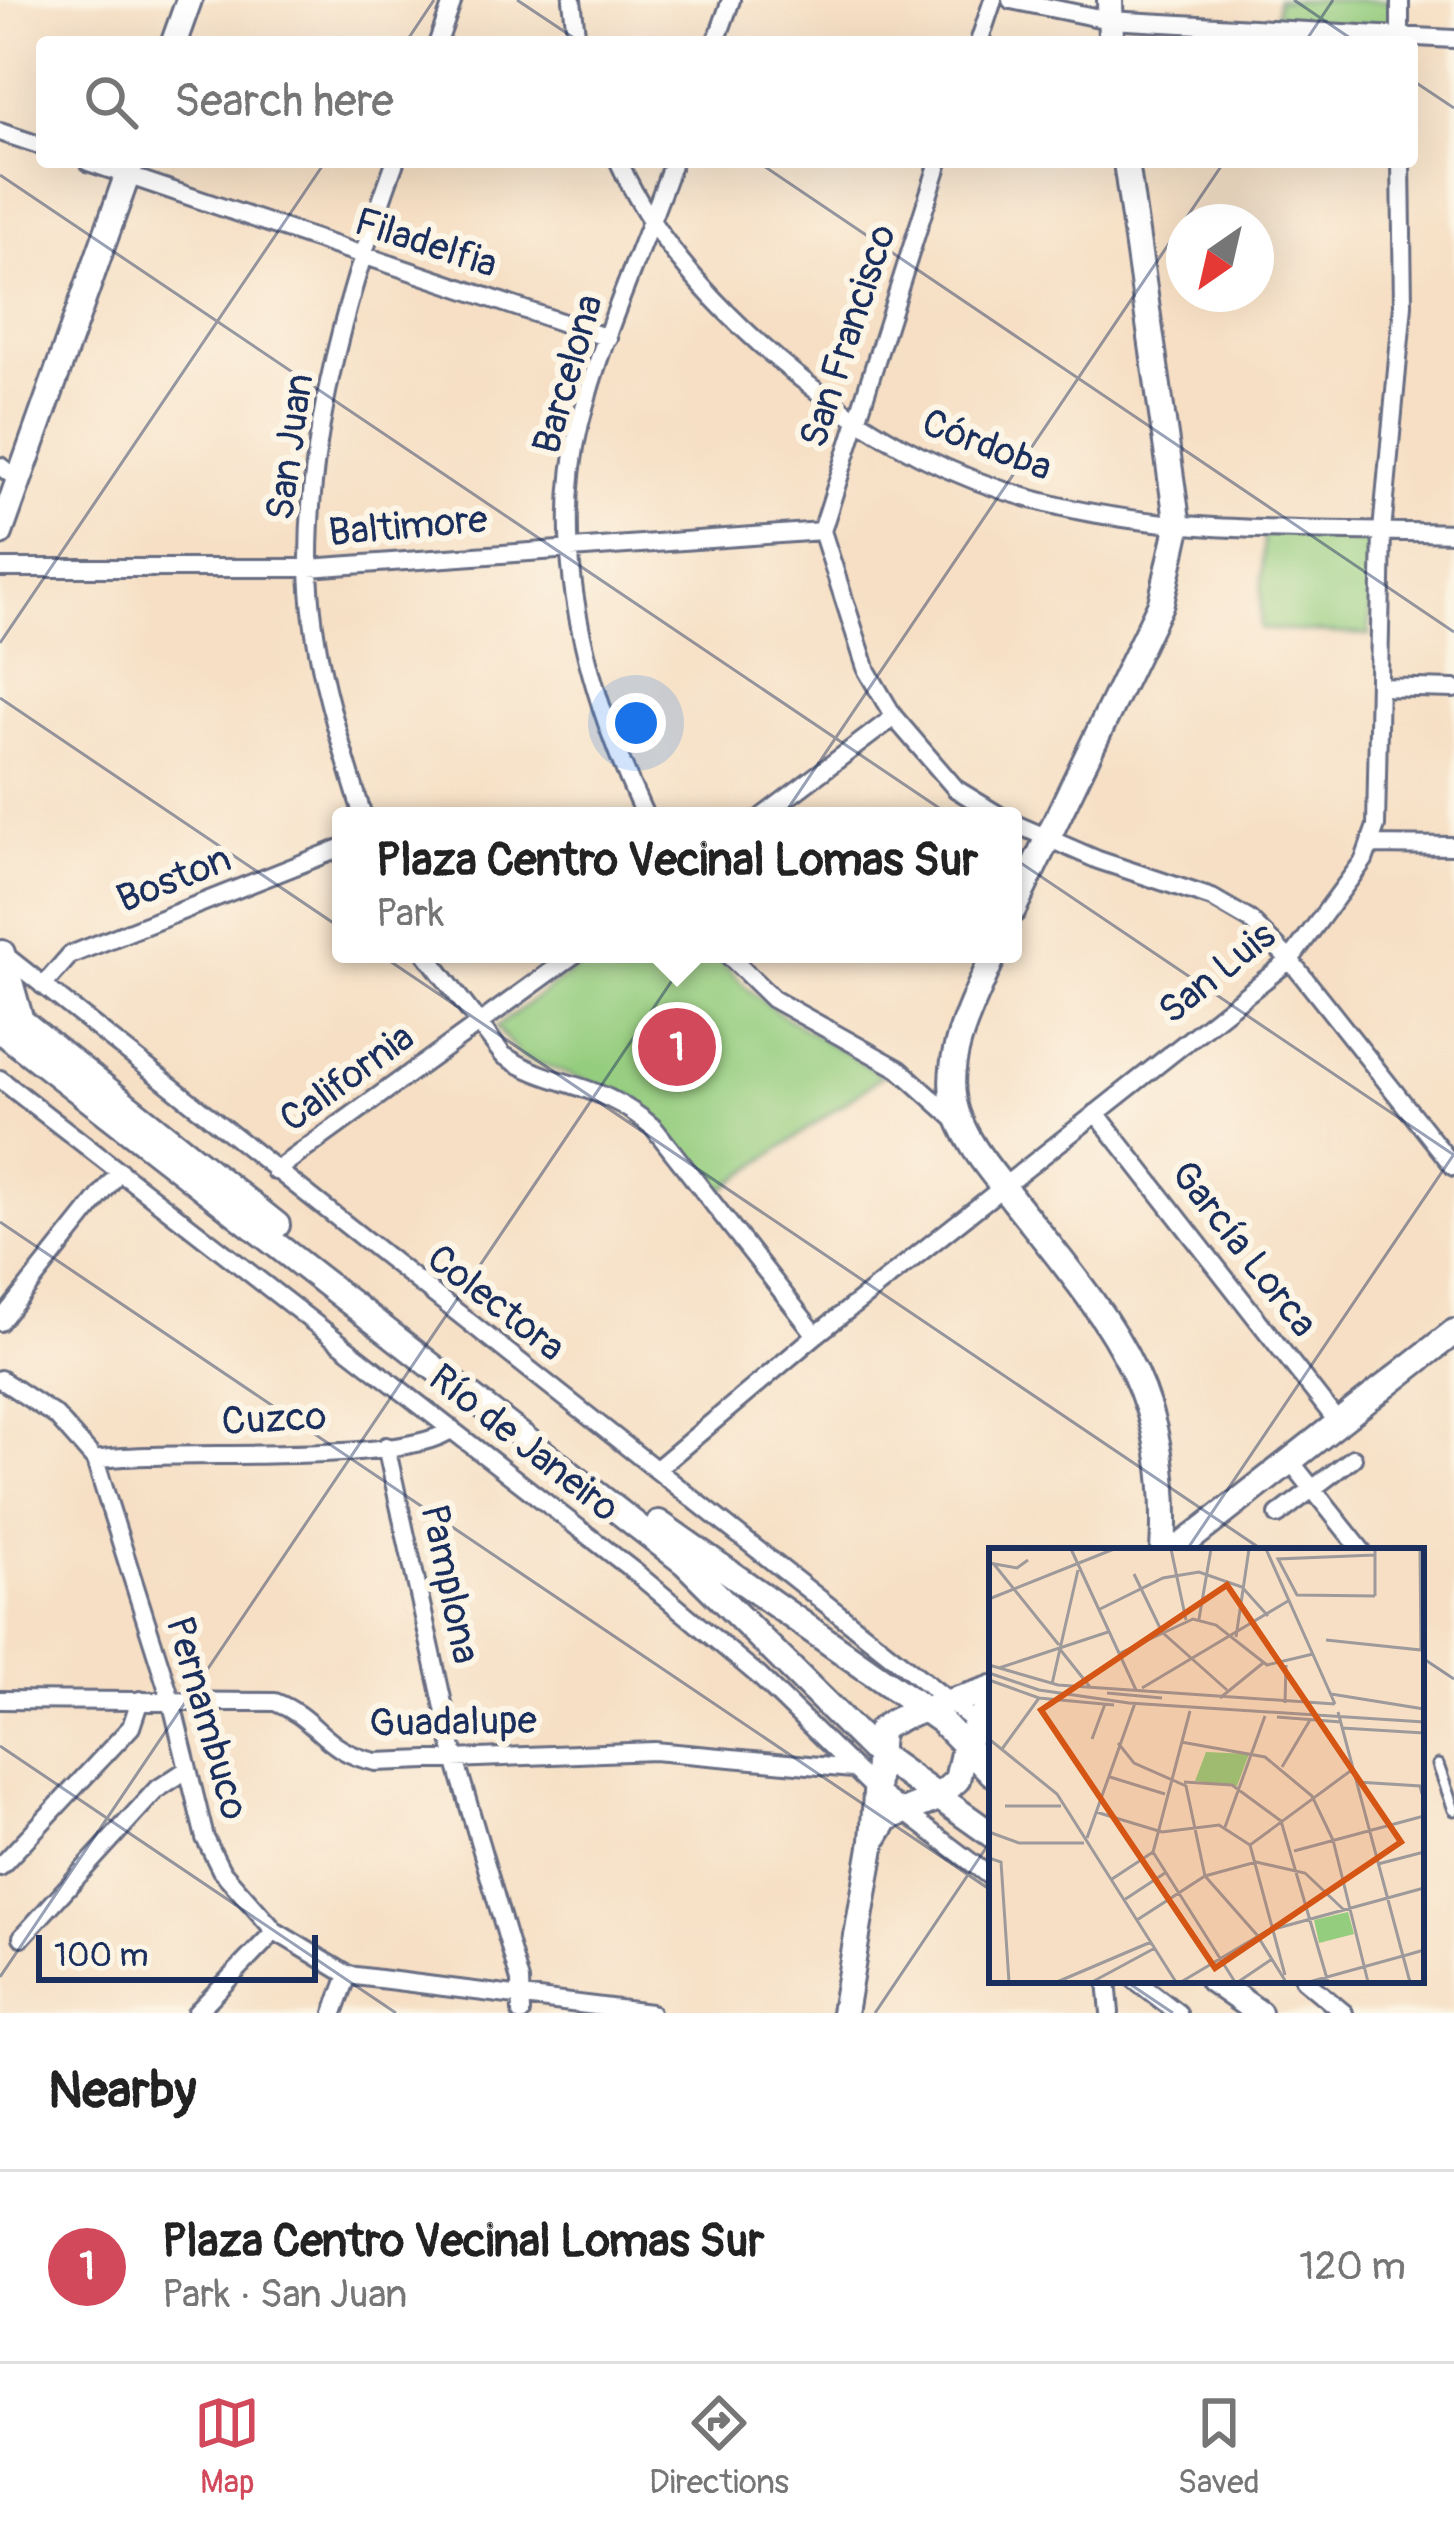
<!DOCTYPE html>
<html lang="en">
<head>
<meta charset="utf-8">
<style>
  body { margin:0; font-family:Pangolin,sans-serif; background:#f2f2f2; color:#222 }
  .compass { position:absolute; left:1166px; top:204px; width:108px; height:108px; border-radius:50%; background:#fff; box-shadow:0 12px 48px #0002; rotate:214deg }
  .scale { position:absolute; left:36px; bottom:30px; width:282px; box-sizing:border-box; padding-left:12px; border:6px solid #1b2f5e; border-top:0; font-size:33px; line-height:42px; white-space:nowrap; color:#1b2f5e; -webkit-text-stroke:9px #fcf5e5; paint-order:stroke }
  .you { position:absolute; left:636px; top:723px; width:42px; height:42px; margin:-30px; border:9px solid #fff; border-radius:50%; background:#1a73e8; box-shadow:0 0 0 18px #1a73e833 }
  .badge { display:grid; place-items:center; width:78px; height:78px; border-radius:50%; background:#d1495b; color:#fff; font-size:39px; font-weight:700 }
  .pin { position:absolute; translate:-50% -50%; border:6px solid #fff; box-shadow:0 3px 12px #0006 }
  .popup { position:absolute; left:332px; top:807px; width:690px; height:156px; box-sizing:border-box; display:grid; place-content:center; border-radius:12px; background:#fff; filter:drop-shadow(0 3px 9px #0005); font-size:39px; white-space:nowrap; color:#767676 }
  .popup b { font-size:45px; color:#222 }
  .popup::after { content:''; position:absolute; left:50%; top:100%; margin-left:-24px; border:24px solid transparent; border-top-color:#fff }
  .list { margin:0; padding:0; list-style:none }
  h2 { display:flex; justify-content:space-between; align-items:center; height:156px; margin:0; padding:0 48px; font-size:51px }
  h2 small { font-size:39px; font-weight:400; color:#767676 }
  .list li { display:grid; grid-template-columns:78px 1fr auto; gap:36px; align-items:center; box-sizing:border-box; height:192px; padding:0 48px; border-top:3px solid #e0e0e0 }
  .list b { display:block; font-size:45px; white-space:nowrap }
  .list p { margin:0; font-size:39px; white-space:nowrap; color:#767676 }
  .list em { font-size:39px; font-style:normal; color:#767676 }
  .icon { flex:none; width:66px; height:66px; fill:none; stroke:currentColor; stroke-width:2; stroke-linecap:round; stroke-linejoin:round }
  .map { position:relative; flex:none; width:1454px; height:2013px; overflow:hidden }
  .search { position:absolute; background:#fff; box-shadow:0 12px 48px #0002; left:36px; right:36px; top:36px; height:132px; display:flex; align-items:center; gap:30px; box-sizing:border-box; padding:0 42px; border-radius:12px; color:#767676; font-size:45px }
  .sheet { height:348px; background:#fff }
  nav { display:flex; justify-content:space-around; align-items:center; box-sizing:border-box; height:168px; border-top:3px solid #e0e0e0; background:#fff; font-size:33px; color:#767676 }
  nav a { display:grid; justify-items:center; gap:6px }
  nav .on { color:#d1495b }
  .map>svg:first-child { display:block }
  .park { fill:#95cd7f; stroke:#587e6e; stroke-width:3 }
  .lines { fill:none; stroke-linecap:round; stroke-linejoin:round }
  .lane-casing { stroke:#686d82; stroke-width:15 }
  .street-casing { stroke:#686d82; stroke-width:22 }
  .secondary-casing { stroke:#686d82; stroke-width:30 }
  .lane { stroke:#fff; stroke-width:9 }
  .street { stroke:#fff; stroke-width:16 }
  .secondary { stroke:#fff; stroke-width:24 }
  .ticks { fill:none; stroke:#1b2f5e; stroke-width:3; stroke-opacity:0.45 }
  .labels { text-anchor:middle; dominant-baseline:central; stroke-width:12; stroke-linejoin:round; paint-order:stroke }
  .street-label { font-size:39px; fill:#1b2f5e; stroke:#fcf5e5 }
  .inset-road { fill:none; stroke:#9e999b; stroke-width:3 }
  .view { fill:#d45514; fill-opacity:0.15; stroke:#d45514; stroke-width:6 }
  .inset-edge { fill:none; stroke:#1b2f5e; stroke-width:6 }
</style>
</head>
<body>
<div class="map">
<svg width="1454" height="2013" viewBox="0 0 1454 2013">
  <rect width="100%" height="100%" fill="#fcf5e5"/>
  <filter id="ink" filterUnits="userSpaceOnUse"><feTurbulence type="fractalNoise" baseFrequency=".00833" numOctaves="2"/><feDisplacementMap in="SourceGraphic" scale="24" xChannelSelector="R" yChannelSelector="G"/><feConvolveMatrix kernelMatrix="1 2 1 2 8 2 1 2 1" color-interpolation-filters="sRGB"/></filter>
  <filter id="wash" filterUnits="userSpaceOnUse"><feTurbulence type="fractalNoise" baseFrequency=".004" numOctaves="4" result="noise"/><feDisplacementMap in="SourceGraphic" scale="48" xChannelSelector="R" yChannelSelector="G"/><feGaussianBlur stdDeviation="2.7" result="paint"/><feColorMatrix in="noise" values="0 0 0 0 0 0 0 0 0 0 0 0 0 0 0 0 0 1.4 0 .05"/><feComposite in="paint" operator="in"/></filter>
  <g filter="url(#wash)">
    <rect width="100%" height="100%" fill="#f6dfc4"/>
    <path class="park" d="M1277 0H1393V29L1276 19Z
      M1264 530 1374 537 1369 635 1260 629Z
      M596 954H717C757 1012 826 1037 882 1076L723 1189 704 1182 629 1097 521 1057 496 1027Z"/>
  </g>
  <g filter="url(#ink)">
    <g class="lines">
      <g class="lane-casing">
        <path id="lane" d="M1438 1765 1454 1810"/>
      </g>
      <g class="street-casing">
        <path id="street" d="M572 0 577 42
          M1011 0 1109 20 1454 39
          M438 42 453 0
          M716 42 731 0
          M979 42 993 0
          M1400 42V0
          M0 132 42 146
          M88 162 608 338
          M619 162C653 238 715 306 777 359 997 547 1185 526 1454 533
          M939 162 822 531 867 671 894 717 956 789 1000 816
          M0 466 18 480
          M0 568H309L822 531
          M1379 687 1454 689
          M363 816C338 736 310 650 309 565 308 427 348 291 395 162
          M645 816C589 696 548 555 580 423 602 334 643 248 673 162
          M763 816 894 717
          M1013 823 1098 860 1212 898 1250 920 1290 960 1454 1167
          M1372 845 1454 846
          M1 952 992 1735
          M426 954 503 1055C556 1090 598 1079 654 1128L816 1335
          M727 954 773 999 899 1069 957 1121
          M43 986 70 955 341 848
          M0 1079 635 1572 759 1676 877 1791 992 1878
          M1096 1113 1340 1425
          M275 1171 575 954
          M0 1322 120 1171
          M0 1379 56 1416 95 1460 171 1700 205 1838 221 1870 275 1931 348 1975 650 2013
          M386 1446 456 1762 520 1981 521 2013
          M95 1460C169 1448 403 1467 452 1429
          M1292 1463 1362 1551
          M658 1468 816 1335 1290 960 1364 860 1376 826 1382 531 1403 305 1401 162
          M1278 1515 1353 1458
          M0 1700 275 1702C319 1719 323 1752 376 1762L654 1751 853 1769
          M0 1867 131 1727 140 1700
          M22 1937 156 1790 185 1771
          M1107 1980 1110 2013
          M1135 1980 1178 2013
          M1304 1980 1344 2013
          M196 2013 275 1931
          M334 2013 348 1975"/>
      </g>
      <g class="secondary-casing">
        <path id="secondary" d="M1110 0 1111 42
          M174 42 189 0
          M0 533 132 162
          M1013 910 1161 603 1178 527 1126 162
          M2 953 21 1021
          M994 954C976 998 944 1052 954 1102 962 1140 992 1172 1015 1202 1110 1322 1173 1388 1163 1551
          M0 1004 277 1225
          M0 1030 685 1563 875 1752 992 1835
          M659 1523 941 1721 992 1773
          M1175 1551 1454 1332
          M874 1839 887 1818 936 1799 957 1780 965 1744 992 1698
          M1212 1980 1259 2013
          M844 2013 873 1841 880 1731C893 1714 966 1699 992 1688"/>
      </g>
      <use href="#lane" class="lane"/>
      <use href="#street" class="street"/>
      <use href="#secondary" class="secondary"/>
    </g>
  </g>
  <path class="ticks" d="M517 0 580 42M1294 0 1356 42M406 42 434 0M1305 42 1333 0M1412 80 1454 108M758 162 1454 632M0 175 1454 1155M0 643 325 162M0 698 1264 1551M0 1222 992 1891M1186 1551 1454 1154M1421 1657 1454 1679M0 1746 396 2013M0 1977 1224 162M1124 1980 1173 2013M875 2013 992 1839"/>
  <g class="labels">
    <g class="street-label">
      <text transform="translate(426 243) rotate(18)">Filadelfia</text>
      <text transform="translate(848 336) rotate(-72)">San Francisco</text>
      <text transform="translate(568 374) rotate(-74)">Barcelona</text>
      <text transform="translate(987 445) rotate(21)">Córdoba</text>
      <text transform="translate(290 447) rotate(-82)">San Juan</text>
      <text transform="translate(408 526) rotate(-5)">Baltimore</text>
      <text transform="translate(174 879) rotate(-22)">Boston</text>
      <text transform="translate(1217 973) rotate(-39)">San Luis</text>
      <text transform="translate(347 1078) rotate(-36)">California</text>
      <text transform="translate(1244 1249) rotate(52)">García Lorca</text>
      <text transform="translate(496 1303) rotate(38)">Colectora</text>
      <text transform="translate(274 1419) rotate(-3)">Cuzco</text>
      <text transform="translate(524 1443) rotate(38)">Río de Janeiro</text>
      <text transform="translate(450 1584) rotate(78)">Pamplona</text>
      <text transform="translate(207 1718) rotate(74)">Pernambuco</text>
      <text transform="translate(453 1722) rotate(-1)">Guadalupe</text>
    </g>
  </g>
  <g transform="translate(989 1548)">
    <rect width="435" height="435" fill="#f6dfc4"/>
    <path d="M217 204 260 206 248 238 206 233ZM359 364 365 386 330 395 325 372Z" fill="#95cd7f"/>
    <path class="inset-road" d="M82 1 147 142M182 1 197 72M277 1 346 156M386 2V48M386 7 289 11 308 47 386 48M0 15 28 20 39 12M4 15 70 97M145 26 173 84 238 142M0 51 125 1M109 62 174 30 210 24 253 39 279 68M210 71 222 1M247 89 260 1M337 92 432 102 431 1M70 100 101 139M129 106 204 71 227 77 278 117 324 106M0 117 69 137 346 156M10 120 119 84M0 125 50 142 140 155 435 174M0 132 50 150 125 157M63 136 89 22M153 140 299 53M118 145 173 150M342 146 435 161M231 150 274 115M296 155 297 117M201 163 164 304 246 434M288 169 352 174M353 180 435 185M0 191 68 246 187 434M103 191 116 156M192 194 276 209 323 248 344 292 379 434M129 195 145 215 197 238 216 328 268 387 297 434M13 201 50 150M293 219 321 172M121 229 176 246M195 234 243 237 292 273 339 434M368 234 431 238 433 246M16 258H72M107 264 173 284 230 277 261 297M236 279 276 168M0 284 30 295H95M98 290 146 155M261 297 296 427M261 297 364 221M305 303 435 268M0 310 12 314 20 434M389 316 435 304M123 331 164 304M135 352 176 325M148 372 216 328 267 314 316 325 355 362M68 434 162 394M103 434 166 400M192 434 278 383 435 340M249 434 283 411M320 434 414 408 349 164M421 434 414 408 435 402"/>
    <path class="view" d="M238 37 412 294 226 420 52 162Z"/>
    <rect width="435" height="435" class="inset-edge"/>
  </g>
</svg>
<svg class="compass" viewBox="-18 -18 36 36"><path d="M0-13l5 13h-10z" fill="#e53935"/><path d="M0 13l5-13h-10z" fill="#767676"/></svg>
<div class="scale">100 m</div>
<div class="you"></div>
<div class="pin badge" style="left:677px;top:1047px">1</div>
<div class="popup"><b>Plaza Centro Vecinal Lomas Sur</b>Park</div>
<div class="search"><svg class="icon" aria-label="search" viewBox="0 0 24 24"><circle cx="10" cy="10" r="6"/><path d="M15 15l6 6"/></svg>Search here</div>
</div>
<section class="sheet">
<h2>Nearby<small></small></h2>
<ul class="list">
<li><span class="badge">1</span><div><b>Plaza Centro Vecinal Lomas Sur</b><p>Park · San Juan</p></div><em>120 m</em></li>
</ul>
</section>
<nav>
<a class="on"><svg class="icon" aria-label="map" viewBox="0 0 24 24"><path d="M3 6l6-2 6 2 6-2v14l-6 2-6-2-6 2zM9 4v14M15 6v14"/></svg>Map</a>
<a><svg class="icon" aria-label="directions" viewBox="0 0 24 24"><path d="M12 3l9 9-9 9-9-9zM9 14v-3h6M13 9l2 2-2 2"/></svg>Directions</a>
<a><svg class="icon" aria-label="saved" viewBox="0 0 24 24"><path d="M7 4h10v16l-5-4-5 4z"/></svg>Saved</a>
</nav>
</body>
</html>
